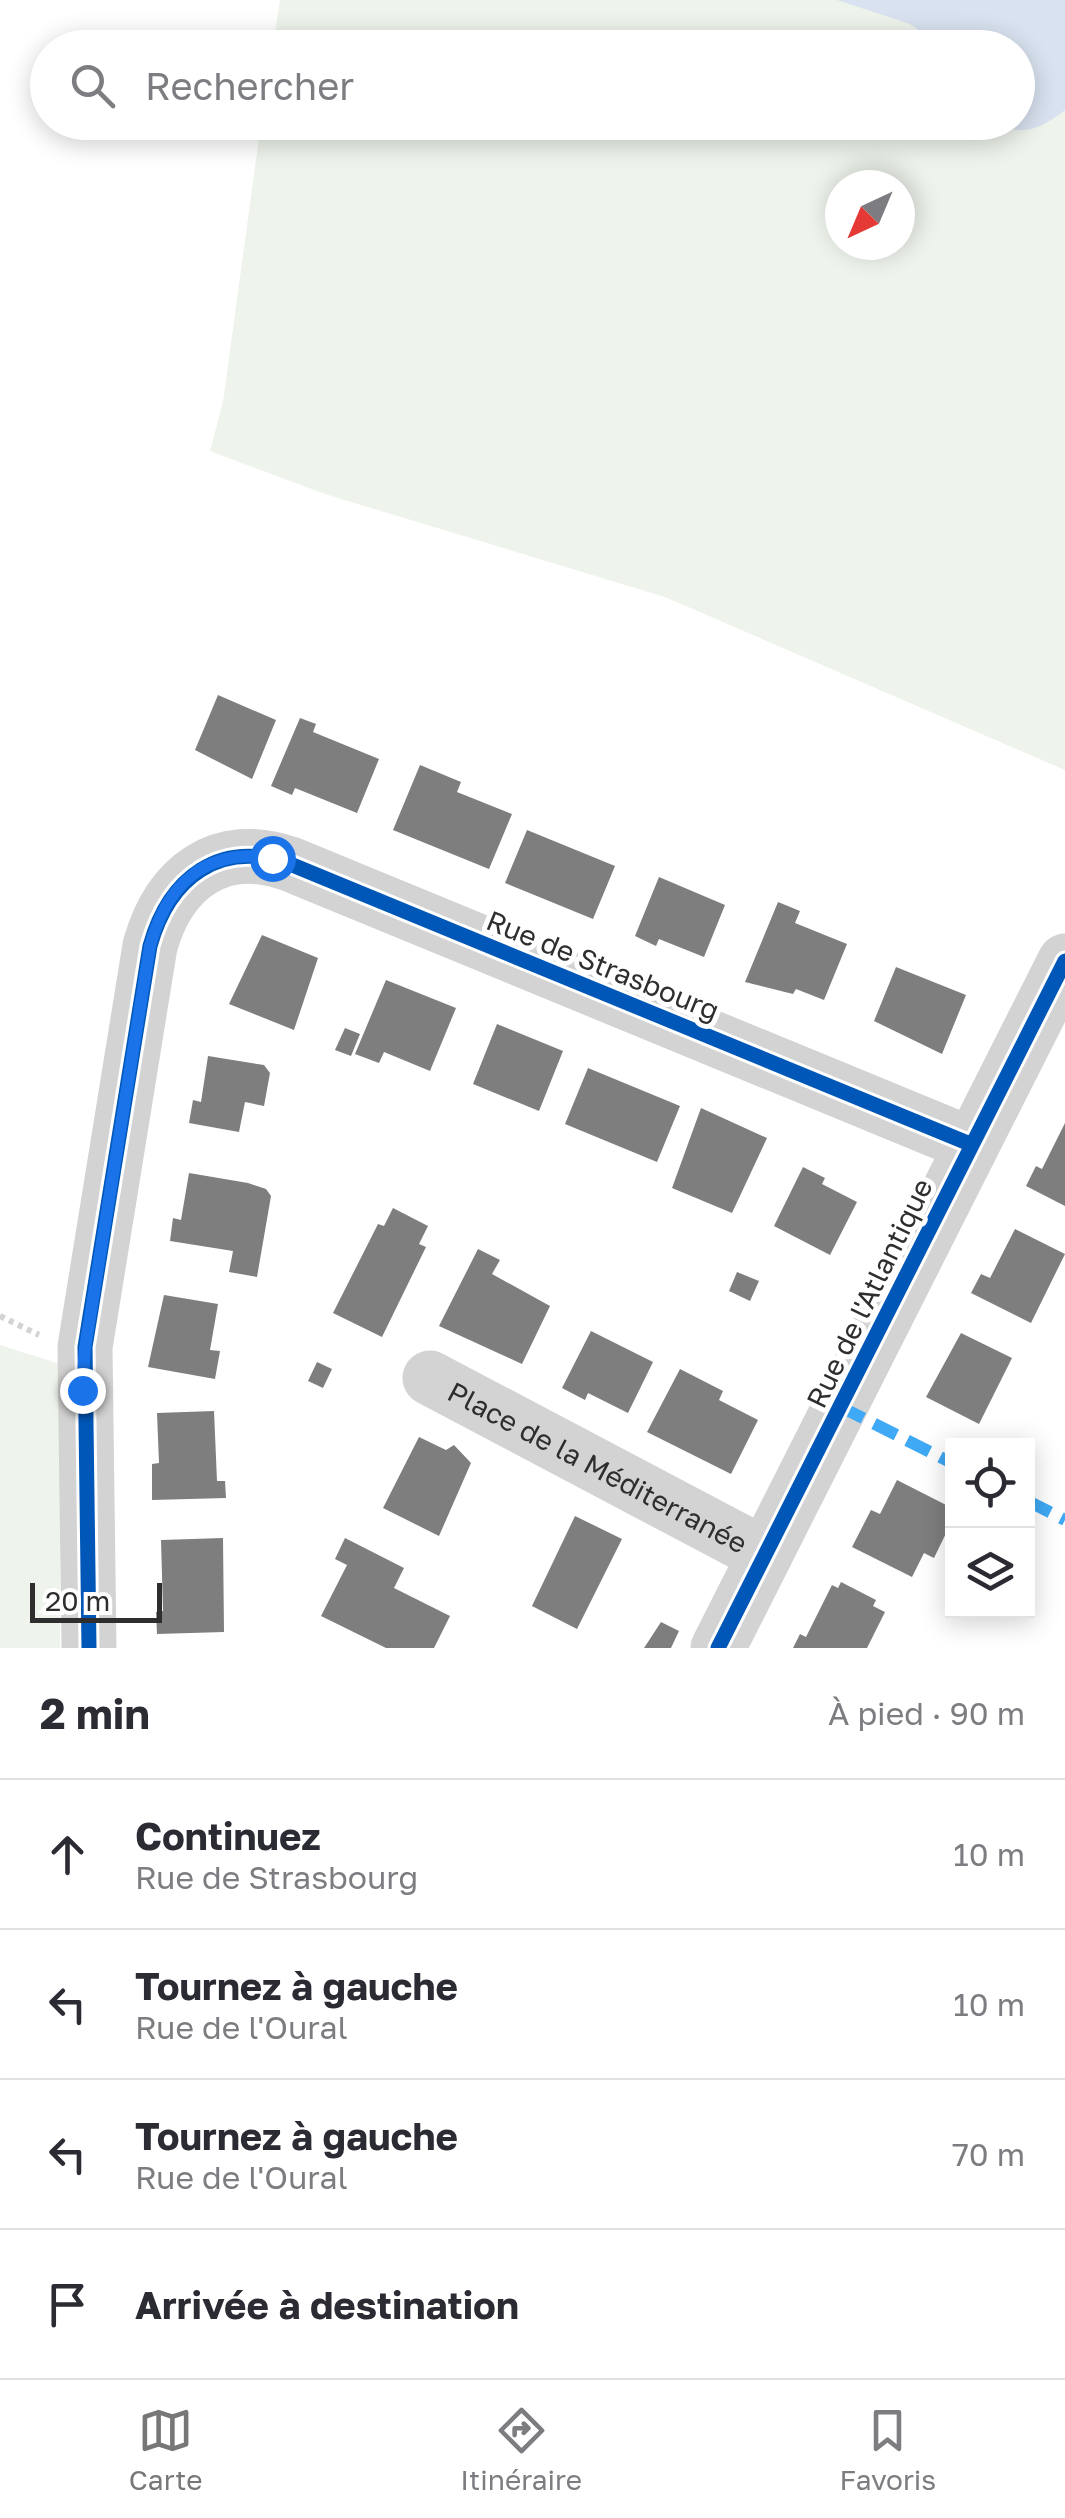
<!DOCTYPE html>
<html lang="fr">
<head>
<meta charset="utf-8">
<style>
  body { margin:0; font-family:"Golos Text",sans-serif; background:#f2f2f3; color:#2b2b33 }
  .controls { position:absolute; right:30px; bottom:30px; display:grid; overflow:hidden; border-radius:0px; box-shadow:0 5px 25px #0003 }
  .controls button { width:90px; height:90px; display:grid; place-items:center; padding:0; border:0; border-bottom:2px solid #e1e1e2; background:#fff; color:#2b2b33; font:50px sans-serif }
  .compass { position:absolute; left:825px; top:170px; width:90px; height:90px; border-radius:50%; background:#fff; box-shadow:0 5px 25px #0003; rotate:224deg }
  .scale { position:absolute; left:30px; bottom:25px; width:132px; box-sizing:border-box; padding-left:10px; border:5px solid #2e2e2e; border-top:0; font-size:28px; line-height:35px; white-space:nowrap; color:#2e2e2e; -webkit-text-stroke:8px #fff; paint-order:stroke }
  .stop { position:absolute; width:30px; height:30px; margin:-22px; border:8px solid #1a73e8; border-radius:50%; background:#fff }
  .stop.end { background:#1a73e8; border-color:#fff; box-shadow:0 2px 10px #0008 }
  .list { margin:0; padding:0; list-style:none }
  h2 { display:flex; justify-content:space-between; align-items:center; height:130px; margin:0; padding:0 40px; font-size:42px }
  h2 small { font-size:32px; font-weight:400; color:#7c7c81 }
  .list li { display:grid; grid-template-columns:65px 1fr auto; gap:30px; align-items:center; box-sizing:border-box; height:150px; padding:0 40px; border-top:2px solid #e1e1e2 }
  .list b { display:block; font-size:38px; white-space:nowrap }
  .list p { margin:0; font-size:32px; white-space:nowrap; color:#7c7c81 }
  .list em { font-size:32px; font-style:normal; color:#7c7c81 }
  .icon { flex:none; width:55px; height:55px; fill:none; stroke:currentColor; stroke-width:2; stroke-linecap:round; stroke-linejoin:round }
  .map { position:relative; flex:none; width:1065px; height:1648px; overflow:hidden }
  .search { position:absolute; background:#fff; box-shadow:0 5px 25px #0003; left:30px; right:30px; top:30px; height:110px; display:flex; align-items:center; gap:25px; box-sizing:border-box; padding:0 35px; border-radius:55px; color:#7c7c81; font-size:38px }
  .sheet { height:730px; background:#fff }
  nav { display:flex; justify-content:space-around; align-items:center; box-sizing:border-box; height:140px; border-top:2px solid #e1e1e2; background:#fff; font-size:28px; color:#7c7c81 }
  nav a { display:grid; justify-items:center; gap:5px }
  nav .on { color:#777 }
  .map>svg:first-child { display:block }
  .green { fill:#eef3ec; fill-rule:evenodd }
  .water { fill:#d9e2f0 }
  .building { fill:#7e7e7e }
  .lines { fill:none; stroke-linecap:round; stroke-linejoin:round }
  .path { stroke:#d3d3d3; stroke-width:6; stroke-dasharray:5 5; stroke-linecap:butt }
  .minor { stroke:#d3d3d3; stroke-width:55 }
  .quiet { stroke:#3fa9f5; stroke-width:12; stroke-dasharray:25 12; stroke-linecap:butt }
  .cycleway-casing { stroke:#fff; stroke-width:21 }
  .cycleway { stroke:#0057b8; stroke-width:15 }
  .route { stroke:#1a73e8; stroke-width:12 }
  .labels { text-anchor:middle; dominant-baseline:central; stroke-width:10; stroke-linejoin:round; paint-order:stroke }
  .street-label { font-size:28px; fill:#2e2e2e; stroke:#fff }
</style>
</head>
<body>
<div class="map">
<svg width="1065" height="1648" viewBox="0 0 1065 1648">
  <rect width="100%" height="100%" fill="#fff"/>
  <path class="green" d="M280 0H1065V770L665 597 325 494 210 451 223 402 261 123 1018 122V48L273 47ZM840 185H900V245H840Z
    M0 1345 60 1364V1648H0Z"/>
  <path class="water" d="M837 0H1065V110C1041 129 1022 137 993 123L1018 122V48L943 47 910 24Z"/>
  <path class="building" d="M218 695 276 720 252 779 195 750Z
    M300 718 316 724 313 732 379 759 357 813 295 788 292 795 271 786Z
    M420 765 461 782 457 792 512 814 489 869 393 830Z
    M527 830 615 866 593 919 505 883Z
    M659 877 725 905 704 957 659 939 656 946 635 936Z
    M778 902 800 911 795 923 847 944 824 1000 796 989 793 994 745 982Z
    M262 935 318 958 294 1030 229 1004Z
    M896 967 966 995 942 1054 874 1021Z
    M386 980 456 1008 430 1071 384 1052 379 1063 355 1054Z
    M497 1024 563 1051 539 1111 473 1084Z
    M345 1028 360 1034 351 1056 335 1050Z
    M208 1056 264 1065 270 1073 264 1106 245 1102 239 1132 189 1123 193 1100 201 1102Z
    M588 1068 680 1106 657 1162 565 1124Z
    M701 1108 767 1138 732 1213 672 1188Z
    M1065 1123V1206L1026 1186 1036 1166 1042 1169Z
    M803 1167 825 1178 822 1184 857 1202 830 1255 774 1226Z
    M189 1173 248 1183 266 1189 271 1196 257 1277 229 1272 233 1251 170 1241 173 1218 181 1220Z
    M393 1208 428 1226 419 1244 426 1247 382 1337 333 1313 378 1224 384 1226Z
    M1015 1229 1065 1254 1031 1323 971 1293 981 1274 990 1278Z
    M478 1249 500 1260 492 1274 550 1306 522 1364 439 1326Z
    M737 1272 759 1281 750 1301 729 1291Z
    M164 1295 218 1304 210 1350 220 1351 215 1379 148 1367Z
    M591 1331 653 1362 628 1413 588 1393 585 1400 562 1388Z
    M961 1333 1012 1358 979 1424 926 1397Z
    M317 1362 332 1369 323 1388 308 1381Z
    M680 1369 723 1391 719 1400 758 1420 731 1474 647 1432Z
    M214 1411 217 1481H225L226 1498 152 1500V1464L159 1463 157 1413Z
    M419 1437 446 1450 454 1445 471 1463 439 1536 383 1508Z
    M897 1480 952 1508V1521L934 1558 924 1553 912 1577 852 1547 871 1510 880 1514Z
    M575 1516 622 1539 577 1629 532 1606Z
    M223 1538 224 1632 157 1634 156 1612 163 1611 161 1540Z
    M345 1538 404 1568 394 1588 450 1616 434 1648H386L321 1616 347 1565 335 1559Z
    M841 1582 876 1600 873 1606 885 1612 867 1648H793L800 1634 806 1637 832 1585 838 1588Z
    M661 1622 679 1631 671 1648H644Z"/>
  <g class="lines">
    <path class="path" d="M0 1316 39 1335"/>
    <g class="minor">
      <path id="s1" d="M430 1378 765 1555"/>
      <path d="M89 1648 85 1347 150 946C169 878 219 839 290 864L970 1144"/>
      <path d="M718 1648 1065 961"/>
    </g>
    <path class="quiet" d="M841 1407 952 1463
      M1028 1501 1065 1520"/>
    <g class="cycleway-casing">
      <path id="cycleway" d="M89 1648 85 1347 150 946C169 878 219 839 290 864L970 1144
        M718 1648 1065 961"/>
    </g>
    <use href="#cycleway" class="cycleway"/>
  </g>
  <g class="lines">
    <path class="route" d="M82 1390 85 1348 150 946C167 885 205 848 272 858"/>
  </g>
  <g class="labels">
    <g class="street-label">
      <text transform="translate(603 965) rotate(22)">Rue de Strasbourg</text>
      <text transform="translate(869 1293) rotate(-64)">Rue de l'Atlantique</text>
      <text stroke="none"><textPath href="#s1" startOffset="190">Place de la Méditerranée</textPath></text>
    </g>
  </g>
</svg>
<div class="controls">
<button><svg class="icon" aria-label="locate" viewBox="0 0 24 24"><circle cx="12" cy="12" r="6"/><path d="M12 2v4M12 18v4M2 12h4M18 12h4"/></svg></button>
<button><svg class="icon" aria-label="layers" viewBox="0 0 24 24"><path d="M12 4l9 5-9 5-9-5zM3 14l9 5 9-5"/></svg></button>
</div>
<svg class="compass" viewBox="-18 -18 36 36"><path d="M0-13l5 13h-10z" fill="#e53935"/><path d="M0 13l5-13h-10z" fill="#7c7c81"/></svg>
<div class="scale">20 m</div>
<div class="stop" style="left:272px;top:858px"></div>
<div class="stop end" style="left:82px;top:1390px"></div>
<div class="search"><svg class="icon" aria-label="search" viewBox="0 0 24 24"><circle cx="10" cy="10" r="6"/><path d="M15 15l6 6"/></svg>Rechercher</div>
</div>
<section class="sheet">
<h2>2 min<small>À pied · 90 m</small></h2>
<ul class="list">
<li><svg class="icon" aria-label="ahead" viewBox="0 0 24 24"><path d="M12 20V5M6 11l6-6 6 6"/></svg><div><b>Continuez</b><p>Rue de Strasbourg</p></div><em>10 m</em></li>
<li><svg class="icon" aria-label="left" viewBox="0 0 24 24"><path d="M17 20v-9H6M10 6l-5 5 5 5"/></svg><div><b>Tournez à gauche</b><p>Rue de l'Oural</p></div><em>10 m</em></li>
<li><svg class="icon" aria-label="left" viewBox="0 0 24 24"><path d="M17 20v-9H6M10 6l-5 5 5 5"/></svg><div><b>Tournez à gauche</b><p>Rue de l'Oural</p></div><em>70 m</em></li>
<li><svg class="icon" aria-label="arrive" viewBox="0 0 24 24"><path d="M6 21V4h12l-3 4 3 4H6"/></svg><div><b>Arrivée à destination</b></div></li>
</ul>
</section>
<nav>
<a class="on"><svg class="icon" aria-label="map" viewBox="0 0 24 24"><path d="M3 6l6-2 6 2 6-2v14l-6 2-6-2-6 2zM9 4v14M15 6v14"/></svg>Carte</a>
<a><svg class="icon" aria-label="directions" viewBox="0 0 24 24"><path d="M12 3l9 9-9 9-9-9zM9 14v-3h6M13 9l2 2-2 2"/></svg>Itinéraire</a>
<a><svg class="icon" aria-label="saved" viewBox="0 0 24 24"><path d="M7 4h10v16l-5-4-5 4z"/></svg>Favoris</a>
</nav>
</body>
</html>
